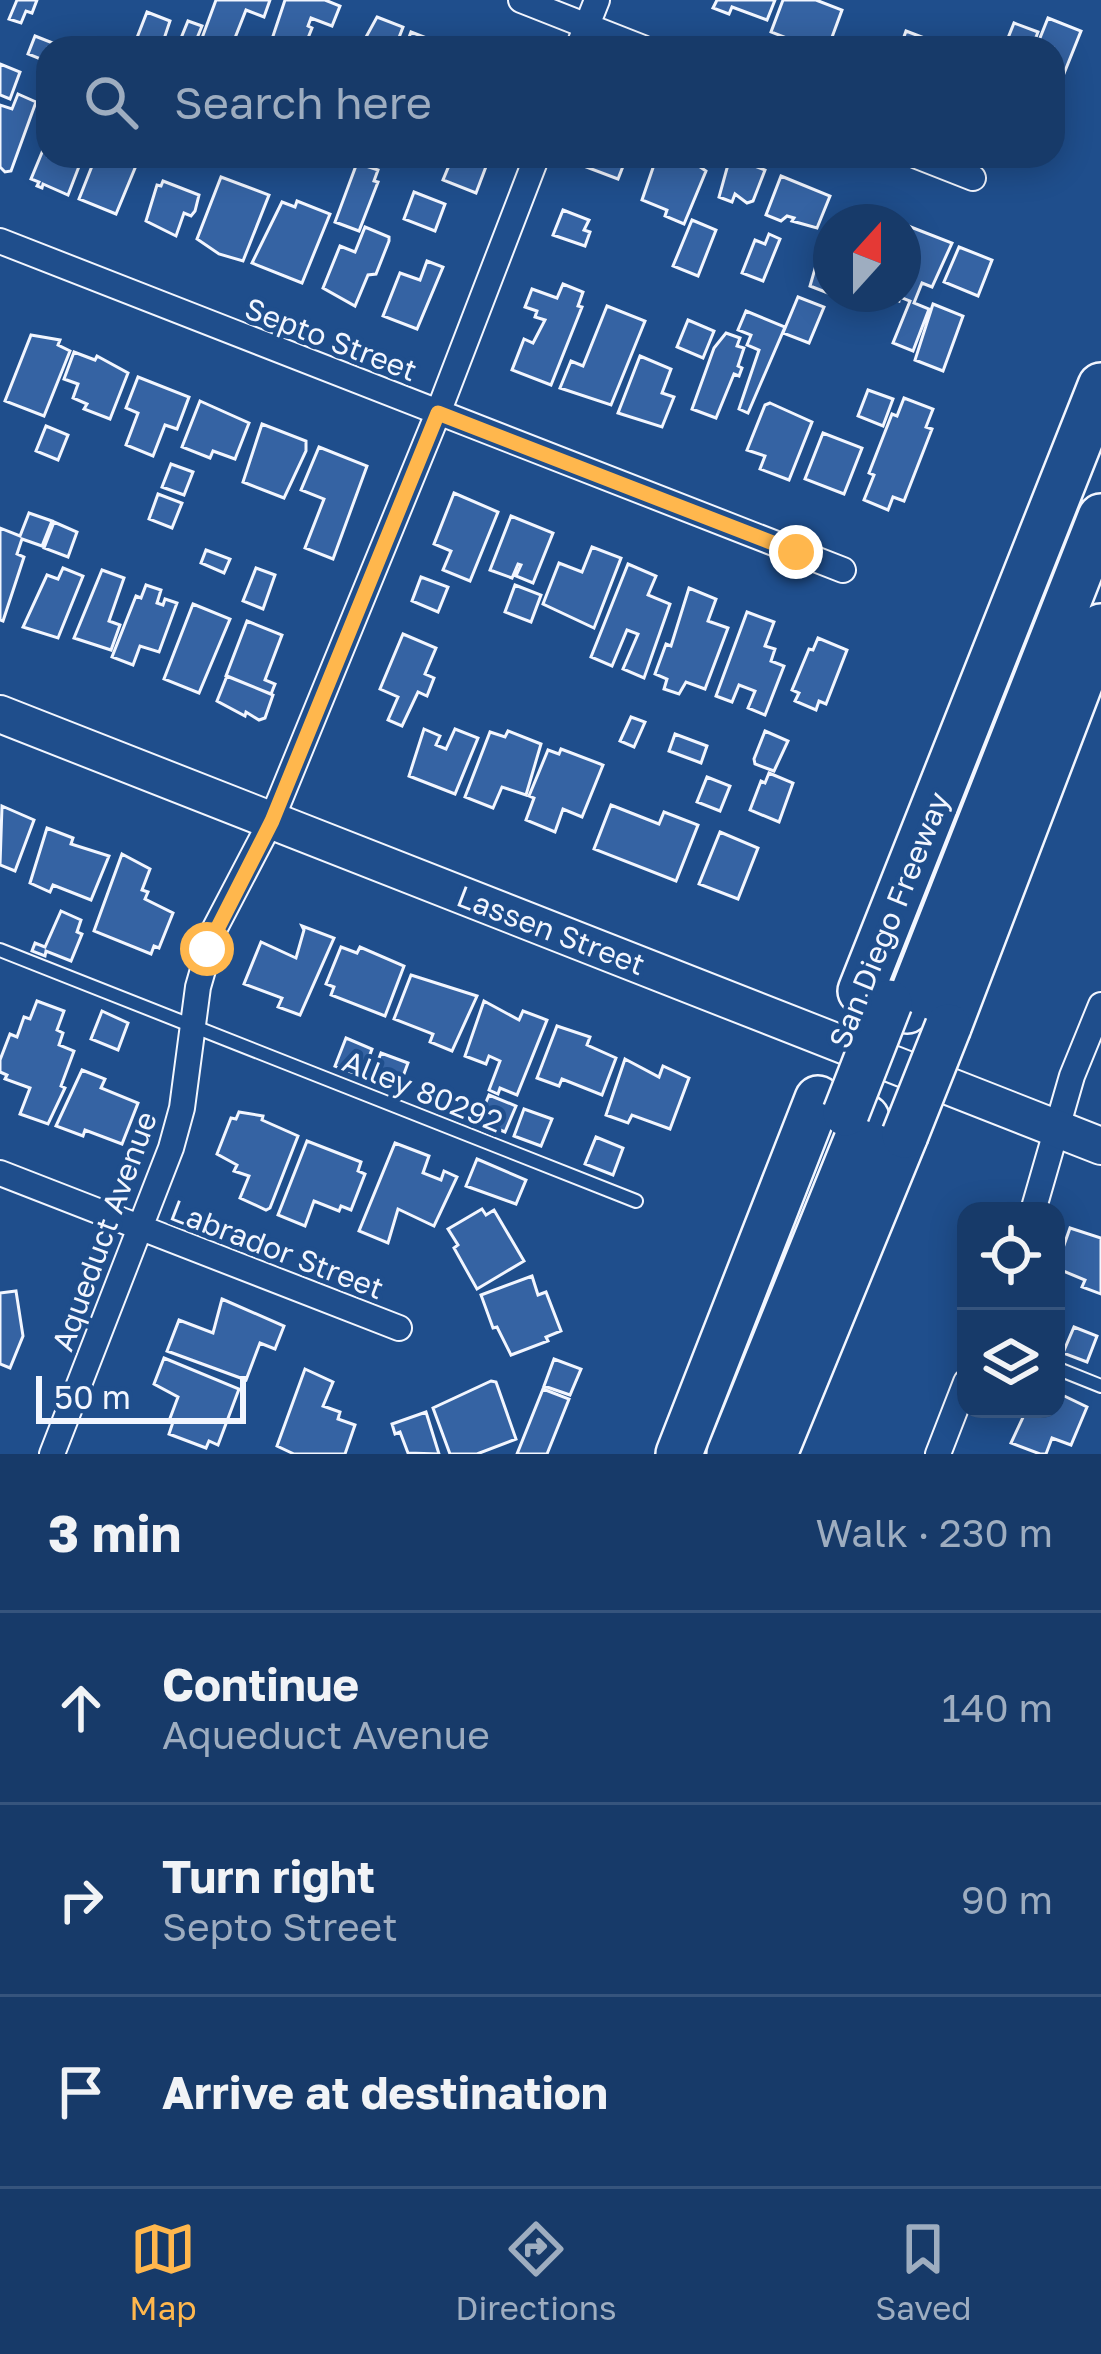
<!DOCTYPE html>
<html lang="en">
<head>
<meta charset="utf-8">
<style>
  body { margin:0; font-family:"Golos Text",sans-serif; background:#244571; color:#f1f3f6 }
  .controls { position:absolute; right:36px; bottom:36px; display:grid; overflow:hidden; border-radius:24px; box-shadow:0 6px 30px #0003 }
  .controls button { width:108px; height:108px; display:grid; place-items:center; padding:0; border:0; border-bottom:3px solid #36547d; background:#173a69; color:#f1f3f6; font:60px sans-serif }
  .compass { position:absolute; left:813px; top:204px; width:108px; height:108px; border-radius:50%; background:#173a69; box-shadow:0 6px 30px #0003; rotate:21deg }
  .scale { position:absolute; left:36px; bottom:30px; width:210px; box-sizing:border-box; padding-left:12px; border:6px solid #f2f6ff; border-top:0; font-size:33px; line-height:42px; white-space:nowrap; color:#f2f6ff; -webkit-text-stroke:9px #1f4e8c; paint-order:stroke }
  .stop { position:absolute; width:36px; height:36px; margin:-27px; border:9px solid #ffb74d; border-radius:50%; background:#fff }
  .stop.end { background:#ffb74d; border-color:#fff; box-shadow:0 3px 12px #0008 }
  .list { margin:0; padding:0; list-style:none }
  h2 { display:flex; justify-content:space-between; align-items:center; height:156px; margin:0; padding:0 48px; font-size:51px }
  h2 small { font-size:39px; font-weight:400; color:#9eadc0 }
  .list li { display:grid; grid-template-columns:78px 1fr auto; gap:36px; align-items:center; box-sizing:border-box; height:192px; padding:0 48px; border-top:3px solid #36547d }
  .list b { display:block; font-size:45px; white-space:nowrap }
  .list p { margin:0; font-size:39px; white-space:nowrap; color:#9eadc0 }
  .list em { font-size:39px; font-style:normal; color:#9eadc0 }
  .icon { flex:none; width:66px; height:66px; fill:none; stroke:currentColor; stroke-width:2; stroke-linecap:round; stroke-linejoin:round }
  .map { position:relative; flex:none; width:1101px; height:1454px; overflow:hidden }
  .search { position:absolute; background:#173a69; box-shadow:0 6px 30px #0003; left:36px; right:36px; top:36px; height:132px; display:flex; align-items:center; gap:30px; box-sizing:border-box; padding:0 42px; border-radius:36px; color:#9eadc0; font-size:45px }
  .sheet { height:732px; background:#173a69 }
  nav { display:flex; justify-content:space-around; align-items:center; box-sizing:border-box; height:168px; border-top:3px solid #36547d; background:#173a69; font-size:33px; color:#9eadc0 }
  nav a { display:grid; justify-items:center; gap:6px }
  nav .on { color:#ffb74d }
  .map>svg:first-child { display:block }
  .building { fill:#3563a3; stroke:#f2f6ff; stroke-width:3 }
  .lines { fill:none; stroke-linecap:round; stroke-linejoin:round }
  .lane-casing { stroke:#f2f6ff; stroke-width:16 }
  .street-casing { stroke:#f2f6ff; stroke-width:28 }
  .secondary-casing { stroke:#f2f6ff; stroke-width:40 }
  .highway-casing { stroke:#f2f6ff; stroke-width:50 }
  .lane { stroke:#1f4e8c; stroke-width:12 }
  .street { stroke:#1f4e8c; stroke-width:24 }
  .secondary { stroke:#1f4e8c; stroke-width:36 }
  .highway { stroke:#1f4e8c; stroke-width:45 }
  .highway-bridge-casing { stroke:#f2f6ff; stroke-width:50; stroke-linecap:butt }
  .highway-bridge { stroke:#1f4e8c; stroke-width:45 }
  .route { stroke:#ffb74d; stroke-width:15 }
  .labels { text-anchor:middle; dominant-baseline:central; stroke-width:9; stroke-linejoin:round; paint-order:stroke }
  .street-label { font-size:30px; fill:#f2f6ff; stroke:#1f4e8c }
</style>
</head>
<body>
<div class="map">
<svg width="1101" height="1454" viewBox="0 0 1101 1454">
  <rect width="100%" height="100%" fill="#1f4e8c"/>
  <path class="building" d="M17 0H37L32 13 26 11 21 23 9 19Z
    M216 0H270L264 17 246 10 231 48 202 38Z
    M285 0H325L340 6 332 26 311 18 308 26 312 28 304 48H269Z
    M717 0H775L767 20 732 7 729 14 713 8Z
    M783 0H816L842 10 828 48H812L771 32Z
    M147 12 170 21 161 48H133Z
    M377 17 403 27 395 48H360Z
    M1048 18 1081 31 1053 101V48H1036Z
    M188 21 202 26 193 48H177Z
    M1014 23 1038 32 1032 48H1004Z
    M906 31 940 44 939 48H900Z
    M411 32 452 48H405Z
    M35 36 63 47 62 48H48V62L28 54Z
    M0 64 20 72 10 99 0 95Z
    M18 94 36 102 11 171 5 172 0 167V105L12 109Z
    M48 138V156H83L68 195 43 184 42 188 37 186 39 182 31 179Z
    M96 156H140L116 214 79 199Z
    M453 156H490L476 193 443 180Z
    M591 156H627L618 179 586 167Z
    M657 156H684L706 171 684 224 665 216 667 210 642 200Z
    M734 158 765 170 753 201 747 203 735 194 732 202 719 197 729 161Z
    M357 163 378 170 374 181 378 182 359 231 335 222Z
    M781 176 830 196 817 228 792 221 794 218 787 216 781 221 766 215Z
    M221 177 269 195 243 261 219 254 197 239Z
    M163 181 199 195 195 211 191 216 184 213 176 236 146 221 157 185 161 186Z
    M414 192 445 204 435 231 404 219Z
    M297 201 330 214 302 283 252 263 282 202 295 207Z
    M563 210 589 220 584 230 590 232 585 246 553 235Z
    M692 220 716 230 698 276 673 266Z
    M903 224 952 243 932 287 922 283 914 303 929 309 913 351 893 343 910 301 900 297 899 301 880 294H903Z
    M365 227 389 237V241L376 274 368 275 355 306 323 288 340 246 355 252Z
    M769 234 780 239 763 281 742 273 755 240 765 244Z
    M959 247 992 260 978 296 944 282Z
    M821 248 831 252 833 295 810 286Z
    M427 261 443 267 417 329 383 316 400 273 420 280Z
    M563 284 583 292 578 306 582 307 551 385 512 370 524 339 533 343 545 320 535 317 537 311 525 307 532 289 557 298Z
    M798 297 824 307 809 343 783 333Z
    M933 304 963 316 943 371 915 360Z
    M607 306 645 321 611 405 560 388 571 361 583 366Z
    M746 311 785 327 748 413 739 409 759 350 747 345 751 335 738 330Z
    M688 320 714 331 703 358 677 347Z
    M726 333 740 338 737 346 744 348 738 366 742 368 739 376 734 374 716 418 692 409 714 348Z
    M31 335 60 340 58 345 70 351 44 416 5 401Z
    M74 352 95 360 97 356 128 373 110 419 84 409 87 404 73 398 78 384 64 379Z
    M640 356 671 369 662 393 674 397 662 427 618 413Z
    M138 377 189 397 177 429 165 425 153 456 126 445 138 413 126 408Z
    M868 390 893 399 883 426 858 416Z
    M904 398 933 409 926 427 932 429 904 501 893 497 888 510 864 500 874 475 869 473 892 414 897 416Z
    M200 401 249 423 235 459 213 451 210 458 182 447Z
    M770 403 812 422 789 480 760 469 765 456 747 450 765 405Z
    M262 424 306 441V451L284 498 243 482Z
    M46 426 68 435 58 460 36 451Z
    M823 433 862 448 844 494 805 479Z
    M319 447 367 466 333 559 305 548 324 499 301 490Z
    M171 464 193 472 184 495 162 487Z
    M454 493 498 512 470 581 443 570 451 551 434 544Z
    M158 494 182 503 172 528 149 519Z
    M29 513 52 521 42 546 22 539 17 554 24 557 3 621 0 620V528L20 536Z
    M511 516 553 533 533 583 516 576 521 565 518 564 512 578 490 570Z
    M54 522 77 532 68 557 44 548Z
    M592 547 621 558 594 628 543 604 559 563 582 572Z
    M206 550 230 559 224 573 201 563Z
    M628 564 656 576 648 595 670 604 644 678 623 669 638 634 627 630 612 666 591 657Z
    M63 568 83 576 58 638 23 627 47 575 58 579Z
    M256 568 275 575 263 609 243 601Z
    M102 570 124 578 109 621 120 625 111 650 74 638Z
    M421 577 448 587 438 612 412 601Z
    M146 585 161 590 157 603 163 605 165 599 177 603 159 652 140 646 133 665 112 657 136 596 141 598Z
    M515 585 541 595 531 622 505 612Z
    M689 588 716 599 708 621 728 628 705 689 686 682 679 694 664 689 667 679 655 674 666 644 671 646Z
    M193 604 230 619 199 693 164 679Z
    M747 612 774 622 765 646 775 649 771 661 784 666 765 715 748 708 755 691 739 685 732 702 716 696Z
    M247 621 282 635 265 680 275 684 271 694 226 676Z
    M403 634 436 648 425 674 434 678 427 696 418 692 402 726 388 720 398 697 380 689Z
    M818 638 847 650 826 704 819 701 816 710 795 701 799 693 792 690 809 649 813 650Z
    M227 676 273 695 265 718 259 720 246 712 245 716 217 701Z
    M631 717 645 722 634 747 620 741Z
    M424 729 440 736 436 745 446 749 455 729 478 738 455 794 409 776Z
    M508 731 541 744 526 795 502 787 493 808 465 797 490 732 505 737Z
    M765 731 788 741 774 771 755 764 754 759Z
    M675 734 707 746 701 763 669 751Z
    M561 749 603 765 582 817 563 809 555 832 526 820 534 798 529 796 548 750 559 754Z
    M769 773 793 783 779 822 750 810 761 781 765 783Z
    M707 777 730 786 720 811 697 802Z
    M611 805 659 824 664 812 698 825 676 881 594 849Z
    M2 806 34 820 15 871 0 865Z
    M47 828 73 838 71 844 109 856 91 900 53 885 50 892 30 883Z
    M720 832 758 848 738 899 699 884Z
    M122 854 150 869 142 890 148 892 145 899 173 913 159 948 154 946 151 954 94 931Z
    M61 911 81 920 77 932 82 934 71 961 46 951 45 956 32 951 35 943 45 947Z
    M302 926 334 938 300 1015 278 1007 282 998 244 984 261 942 296 958 304 930Z
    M341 947 357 953 360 947 404 966 385 1016 331 995 334 987 326 984Z
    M411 975 477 996 452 1051 430 1042 433 1034 394 1019Z
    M37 1001 64 1011 57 1030 63 1033 59 1045 74 1051 61 1086 65 1088 48 1124 20 1114 30 1088 5 1079 7 1075 0 1072V1060L10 1034 17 1037 24 1017 30 1019Z
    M484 1001 519 1020 523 1011 547 1020 517 1095 500 1088 498 1094 489 1090 500 1061 489 1056 486 1064 465 1056Z
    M102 1011 128 1023 118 1050 91 1039Z
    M557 1026 590 1037 587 1045 616 1058 602 1095 562 1079 559 1086 537 1078Z
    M346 1038 372 1049 362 1076 335 1066Z
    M381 1053 408 1063 398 1090 371 1080Z
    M625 1059 659 1077 663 1066 689 1078 670 1129 632 1115 628 1123 606 1115Z
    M82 1070 105 1079 101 1088 138 1103 122 1144 85 1130 83 1136 56 1126Z
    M489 1095 516 1106 505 1132 478 1121Z
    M524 1109 552 1119 541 1146 514 1136Z
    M239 1112 263 1116 262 1120 298 1136 270 1208 266 1210 240 1198 249 1176 234 1171 237 1165 217 1154 231 1118 236 1119Z
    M596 1137 623 1148 613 1175 585 1164Z
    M307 1141 361 1162 358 1171 365 1174 351 1210 341 1206 339 1211 314 1201 305 1226 278 1215Z
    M395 1143 429 1156 423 1173 441 1180 444 1171 457 1177 434 1226 398 1209 388 1243 359 1231Z
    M477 1159 526 1180 516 1204 466 1186Z
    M482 1209 486 1215 494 1210 524 1261 477 1289 454 1248 458 1245 448 1229Z
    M1070 1228 1101 1238V1294L1082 1287 1085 1280 1056 1268Z
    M532 1276 538 1295 546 1292 561 1331 546 1337 548 1341 511 1355 497 1327 493 1328 481 1295Z
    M16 1291 23 1336 10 1368 0 1364V1293Z
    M222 1299 284 1326 275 1349 260 1343 246 1380 167 1351 179 1320 213 1333Z
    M1074 1327 1097 1336 1087 1362 1063 1353Z
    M164 1358 239 1389 218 1445 209 1441 206 1448 169 1434 173 1422 169 1421 178 1397 154 1384Z
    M554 1359 581 1369 570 1395 544 1386Z
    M305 1369 333 1382 323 1406 340 1412 338 1419 355 1425 345 1454H294L277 1446Z
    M491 1381 496 1382 516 1439 477 1454H450L433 1408Z
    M543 1389 569 1399 547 1454H517Z
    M1056 1392 1087 1407 1071 1445 1052 1438 1046 1454H1040L1011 1443 1026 1411 1020 1409H1056Z
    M426 1412 439 1454 408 1453 400 1432 395 1434 392 1424Z"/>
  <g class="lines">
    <g class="lane-casing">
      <path id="lane" d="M0 950 636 1201
        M1056 1368 1101 1386"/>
    </g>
    <g class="street-casing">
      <path id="street" d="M521 0 643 48
        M578 48 597 0
        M917 156 973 178
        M0 241 843 570
        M0 1173 399 1328
        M1033 1211 1072 1076 1101 1005
        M52 1454 171 1148 182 1108 198 987 215 928 271 821 438 413 537 156
        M938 1454 966 1382"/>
    </g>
    <g class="secondary-casing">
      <path id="secondary" d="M0 714 1101 1146"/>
    </g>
    <g class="highway-casing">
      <path id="highway" d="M861 991 1101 386
        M907 1010 1101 517
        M948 1027 1101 627
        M679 1454 818 1099
        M730 1454 866 1118
        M774 1454 905 1135"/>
    </g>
    <use href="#lane" class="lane"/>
    <use href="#street" class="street"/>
    <use href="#secondary" class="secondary"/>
    <use href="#highway" class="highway"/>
    <g class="highway-bridge-casing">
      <path id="highway-bridge" d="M846 1113 889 1003
        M905 1135 948 1027"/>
    </g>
    <use href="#highway-bridge" class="highway-bridge"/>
  </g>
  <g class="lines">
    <path class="route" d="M207 949 272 821 438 413 796 552"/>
  </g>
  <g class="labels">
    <g class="street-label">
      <text transform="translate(331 339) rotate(21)">Septo Street</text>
      <text transform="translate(889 920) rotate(-68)">San Diego Freeway</text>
      <text transform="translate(551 930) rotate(21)">Lassen Street</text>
      <text transform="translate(423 1091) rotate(22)">Alley 80292</text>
      <text transform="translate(104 1231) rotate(-70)">Aqueduct Avenue</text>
      <text transform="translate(277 1249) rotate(21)">Labrador Street</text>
    </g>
  </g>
</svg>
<div class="controls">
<button><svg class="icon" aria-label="locate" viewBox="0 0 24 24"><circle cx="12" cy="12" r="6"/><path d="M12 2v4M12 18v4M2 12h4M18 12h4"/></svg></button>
<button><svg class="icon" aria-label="layers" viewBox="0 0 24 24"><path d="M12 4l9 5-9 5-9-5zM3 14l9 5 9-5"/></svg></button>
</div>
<svg class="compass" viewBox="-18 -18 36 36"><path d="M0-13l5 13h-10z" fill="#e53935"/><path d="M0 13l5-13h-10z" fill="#9eadc0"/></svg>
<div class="scale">50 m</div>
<div class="stop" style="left:207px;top:949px"></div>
<div class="stop end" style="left:796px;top:552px"></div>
<div class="search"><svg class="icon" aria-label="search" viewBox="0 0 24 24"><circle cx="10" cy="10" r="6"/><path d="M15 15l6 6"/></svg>Search here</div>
</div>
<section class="sheet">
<h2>3 min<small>Walk · 230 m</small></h2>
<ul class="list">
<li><svg class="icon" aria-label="ahead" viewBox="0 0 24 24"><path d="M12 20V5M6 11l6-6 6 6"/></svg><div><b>Continue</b><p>Aqueduct Avenue</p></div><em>140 m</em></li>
<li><svg class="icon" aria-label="right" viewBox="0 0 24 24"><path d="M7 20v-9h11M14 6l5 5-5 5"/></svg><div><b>Turn right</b><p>Septo Street</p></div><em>90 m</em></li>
<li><svg class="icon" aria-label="arrive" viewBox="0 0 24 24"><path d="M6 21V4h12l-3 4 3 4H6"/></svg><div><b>Arrive at destination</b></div></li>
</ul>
</section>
<nav>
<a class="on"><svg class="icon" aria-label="map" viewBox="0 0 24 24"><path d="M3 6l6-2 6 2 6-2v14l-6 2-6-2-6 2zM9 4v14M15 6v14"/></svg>Map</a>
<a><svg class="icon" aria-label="directions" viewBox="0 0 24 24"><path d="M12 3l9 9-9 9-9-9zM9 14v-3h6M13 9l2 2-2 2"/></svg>Directions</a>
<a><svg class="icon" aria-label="saved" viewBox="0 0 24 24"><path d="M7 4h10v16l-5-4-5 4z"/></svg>Saved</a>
</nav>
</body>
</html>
